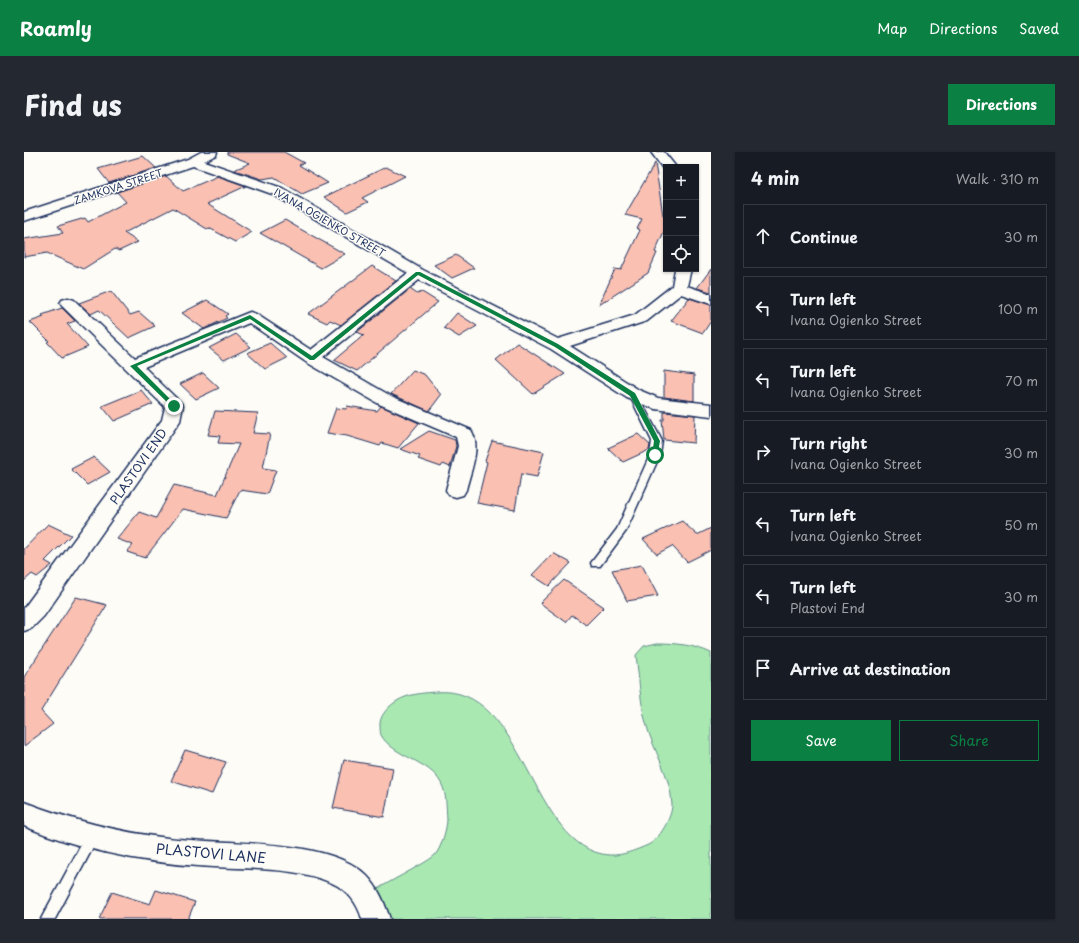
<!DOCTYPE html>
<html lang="en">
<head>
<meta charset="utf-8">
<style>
  body { margin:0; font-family:"Playpen Sans",sans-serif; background:#242831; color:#f1f3f6 }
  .controls { position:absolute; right:12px; top:12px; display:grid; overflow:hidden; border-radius:0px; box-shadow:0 1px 3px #0004 }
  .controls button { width:36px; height:36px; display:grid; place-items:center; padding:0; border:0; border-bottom:1px solid #363941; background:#171b24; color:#f1f3f6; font:20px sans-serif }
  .stop { position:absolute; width:12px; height:12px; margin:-9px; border:3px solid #0b8043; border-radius:50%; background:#fff }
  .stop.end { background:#0b8043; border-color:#fff; box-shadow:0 1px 4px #0008 }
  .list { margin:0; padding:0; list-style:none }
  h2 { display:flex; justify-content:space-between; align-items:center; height:52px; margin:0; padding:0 16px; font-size:17px }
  h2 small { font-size:13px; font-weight:400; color:#9ea1a6 }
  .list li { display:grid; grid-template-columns:26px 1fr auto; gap:12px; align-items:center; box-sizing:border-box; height:64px; margin:0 8px 8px; padding:0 8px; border:1px solid #363941; border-radius:0px }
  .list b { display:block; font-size:15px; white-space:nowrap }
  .list p { margin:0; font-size:13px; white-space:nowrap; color:#9ea1a6 }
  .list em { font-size:13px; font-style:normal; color:#9ea1a6 }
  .actions { display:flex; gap:8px; padding:12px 16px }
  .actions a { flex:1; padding:9px 0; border:1px solid #0b8043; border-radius:0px; text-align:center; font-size:14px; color:#0b8043 }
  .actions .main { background:#0b8043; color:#fff }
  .icon { flex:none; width:22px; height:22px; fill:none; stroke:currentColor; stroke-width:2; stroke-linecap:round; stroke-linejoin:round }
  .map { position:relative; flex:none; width:687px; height:767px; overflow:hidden; border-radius:0px }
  header { display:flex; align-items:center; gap:24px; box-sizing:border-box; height:56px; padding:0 20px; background:#0b8043; color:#fff }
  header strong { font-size:19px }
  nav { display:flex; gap:22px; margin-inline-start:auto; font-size:14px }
  .intro { display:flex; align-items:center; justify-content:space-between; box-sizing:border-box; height:96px; padding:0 24px }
  h1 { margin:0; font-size:28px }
  .button { padding:10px 18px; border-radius:0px; background:#0b8043; color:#fff; font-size:14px; font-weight:700 }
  main { display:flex; gap:24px; padding:0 24px }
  aside { flex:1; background:#171b24; border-radius:0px; box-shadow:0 1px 3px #0004 }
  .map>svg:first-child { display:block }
  .green { fill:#a9e9b1; stroke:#628c88 }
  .building { fill:#fac0b2; stroke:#1b2f5e }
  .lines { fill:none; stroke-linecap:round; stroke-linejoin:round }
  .service-casing { stroke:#1b2f5e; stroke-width:3 }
  .minor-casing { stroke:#1b2f5e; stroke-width:3 }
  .service { fill:#fdfcf7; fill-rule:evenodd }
  .minor { fill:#fdfcf7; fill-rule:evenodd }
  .route { fill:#0b8043 }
  .labels { text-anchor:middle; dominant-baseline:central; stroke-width:3; stroke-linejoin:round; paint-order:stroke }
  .far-street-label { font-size:10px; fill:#1b2f5e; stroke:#fdfcf7 }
  .street-label { font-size:12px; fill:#1b2f5e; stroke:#fdfcf7 }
  .near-street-label { font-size:14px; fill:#1b2f5e; stroke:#fdfcf7 }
</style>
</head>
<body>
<header>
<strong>Roamly</strong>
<nav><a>Map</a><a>Directions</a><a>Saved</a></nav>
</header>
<div class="intro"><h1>Find us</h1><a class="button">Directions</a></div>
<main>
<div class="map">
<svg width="687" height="767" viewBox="0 0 687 767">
  <rect width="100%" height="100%" fill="#fdfcf7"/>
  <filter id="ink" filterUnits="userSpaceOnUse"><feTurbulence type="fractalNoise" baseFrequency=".025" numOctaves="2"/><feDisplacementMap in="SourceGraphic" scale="8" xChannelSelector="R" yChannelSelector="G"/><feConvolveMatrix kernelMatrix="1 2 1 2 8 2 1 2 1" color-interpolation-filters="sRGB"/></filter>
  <g filter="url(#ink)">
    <path class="green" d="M633 491C652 491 670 493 687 501V767H352L343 743C358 734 373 726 389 717 396 713 404 709 410 704 417 698 423 676 423 667 422 655 423 642 417 631 405 608 369 605 357 583 356 580 356 575 356 571 357 562 365 554 373 549 384 542 399 541 412 540 502 531 506 697 585 703 599 704 612 698 624 693 635 688 648 665 648 653 647 623 629 599 622 571 616 550 615 525 612 503L620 494Z"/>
    <path class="building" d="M203 0H260L280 11 275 13 304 31 278 42 250 25 238 27 210 18 226 11 203 2Z
      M119 4 132 16 85 31 74 17Z
      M631 11 639 63H642V75L631 100 633 101 624 121 575 153 591 117 597 118 616 78 613 77 618 67 601 63Z
      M362 15 381 24 338 46 344 50 323 60 300 45Z
      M142 24 159 39 194 24 222 34 183 52 228 80 211 90 185 76 183 77 149 56 100 81 114 90 95 99 91 97 59 117 23 101 0 105V87L39 81 34 74 61 66 64 70 102 50 93 40Z
      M261 68 278 78 321 102 297 116 236 81Z
      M432 103 450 116 428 126 410 113Z
      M348 114 372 129 317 173 306 168 303 171 284 162Z
      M687 117V140L673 136Z
      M386 137 393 142 398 140 414 150 333 219 310 208 340 183 333 180Z
      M87 139 106 163 115 160 131 174 105 186 75 158 67 162 55 151Z
      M665 146 687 153V169L679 181 647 169Z
      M183 148 204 162 201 164 203 166 180 177 158 161Z
      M38 156 51 169 43 172 64 195 38 206 23 190 25 189 6 170 20 165 18 163Z
      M433 161 453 174 435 185 420 176Z
      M212 182 227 195 200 208 185 196Z
      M246 191 263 206 241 217 223 201Z
      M493 191 541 222 509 242 472 208Z
      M389 218 401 223 417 243 405 259 367 242Z
      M640 219 670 223V249L640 245Z
      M179 221 195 236 172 247 156 232Z
      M117 238 129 252 90 269 78 254Z
      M323 254 353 259 357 254 395 271 374 296 358 291 356 294 323 284 303 281 312 256 322 257Z
      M191 259 234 261 229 281 246 282 239 316 252 318 243 342 216 338 202 366 159 357 121 406 103 400 109 393 93 387 115 360 132 366 150 333 193 343 215 292 194 291 196 284 184 283Z
      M640 260 671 263 670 291 640 288 638 268H640Z
      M405 279 431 288 432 294 426 315 419 312 417 315 394 307 396 304 376 297Z
      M614 282 626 293 625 298 599 310 584 296Z
      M468 289 520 300 513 325 497 322 491 358 453 351 463 310 461 309Z
      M70 305 86 320 63 333 47 317Z
      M658 369 673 383 687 376V398L663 410 648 394 633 402 619 387Z
      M24 372 47 383 21 409 28 413 13 425 8 422 0 429V397Z
      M529 401 547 411 525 434 508 423Z
      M618 413 634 444 603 449 588 418Z
      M540 428 580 455 562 473 548 463 542 470 516 451Z
      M52 445 83 453 17 559 29 572 0 594V525Z
      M161 598 202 610 188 642 147 629Z
      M320 608 369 616 360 665 309 656Z
      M132 738 171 750 164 767H75L88 740 126 752Z"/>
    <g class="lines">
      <g class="service-casing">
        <path id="service" d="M609 239 613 242 638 289 636 303 602 379 576 414H568L567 411 593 377 626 303 628 289 605 242Z
          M69 678 74 680 75 684 31 767H17L64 680Z"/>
      </g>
      <g class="minor-casing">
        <path id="minor" d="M177 0H193L192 3 180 9 258 36 399 118 534 187 611 163 648 134 651 117H667L663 134 687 142V152L657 142 623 169 546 194 615 238 634 246 687 252V264L631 257 603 246 527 197 395 128 299 205 367 244 447 278C458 295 446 320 442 338L439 343 432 345 425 343 422 338 434 294 432 285 355 252 282 210 225 171 120 215 156 250 159 254 156 269 20 464 8 476 0 479V456L138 268 141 255 38 154 36 151 38 148 44 146 50 148 111 206 226 160 232 162 287 198 384 121 248 42 169 14 0 69V60L164 7Z
          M627 0H640L652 15H642V18H640Z
          M0 650C47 668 94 680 144 686 197 693 305 685 343 724 355 736 361 752 366 767H338C334 752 323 737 308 731 267 713 218 718 174 714 114 710 55 697 0 674Z"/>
      </g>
      <use href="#service" class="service"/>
      <use href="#minor" class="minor"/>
    </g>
  </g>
  <path class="route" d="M392 120H396L534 192 611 241 636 289 633 305 628 303 630 289 606 244 531 195 394 123 290 208H286L226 167 113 214 152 253V255H148L106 214 226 163 288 204Z"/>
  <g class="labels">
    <g class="far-street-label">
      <text transform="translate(94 34) rotate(-18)">ZAMKOVA STREET</text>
      <text transform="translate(306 70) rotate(30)">IVANA OGIENKO STREET</text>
    </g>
    <g class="street-label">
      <text transform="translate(114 314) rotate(-55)">PLASTOVI END</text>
    </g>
    <g class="near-street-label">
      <text transform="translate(187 701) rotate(5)">PLASTOVI LANE</text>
    </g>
  </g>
</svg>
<div class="controls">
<button>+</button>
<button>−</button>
<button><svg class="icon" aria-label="locate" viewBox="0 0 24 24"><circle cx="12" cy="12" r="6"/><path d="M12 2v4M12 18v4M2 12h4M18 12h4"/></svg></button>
</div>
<div class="stop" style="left:631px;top:303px"></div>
<div class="stop end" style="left:150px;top:254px"></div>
</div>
<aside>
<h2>4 min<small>Walk · 310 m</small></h2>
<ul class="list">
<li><svg class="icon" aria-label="ahead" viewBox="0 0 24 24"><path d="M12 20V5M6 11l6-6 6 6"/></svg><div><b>Continue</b></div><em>30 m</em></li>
<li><svg class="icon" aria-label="left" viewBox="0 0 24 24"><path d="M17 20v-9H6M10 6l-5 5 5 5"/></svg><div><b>Turn left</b><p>Ivana Ogienko Street</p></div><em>100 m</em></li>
<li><svg class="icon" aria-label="left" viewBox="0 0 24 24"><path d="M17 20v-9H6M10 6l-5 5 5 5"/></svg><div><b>Turn left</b><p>Ivana Ogienko Street</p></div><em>70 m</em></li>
<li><svg class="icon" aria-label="right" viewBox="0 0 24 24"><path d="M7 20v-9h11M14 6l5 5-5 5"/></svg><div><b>Turn right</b><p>Ivana Ogienko Street</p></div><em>30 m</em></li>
<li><svg class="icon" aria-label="left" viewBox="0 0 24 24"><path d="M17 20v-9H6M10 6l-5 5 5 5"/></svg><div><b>Turn left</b><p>Ivana Ogienko Street</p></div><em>50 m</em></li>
<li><svg class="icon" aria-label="left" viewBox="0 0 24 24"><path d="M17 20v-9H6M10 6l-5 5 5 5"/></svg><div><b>Turn left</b><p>Plastovi End</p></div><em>30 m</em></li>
<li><svg class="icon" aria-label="arrive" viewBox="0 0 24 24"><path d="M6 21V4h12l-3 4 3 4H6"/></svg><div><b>Arrive at destination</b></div></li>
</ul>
<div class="actions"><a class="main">Save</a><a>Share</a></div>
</aside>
</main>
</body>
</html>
